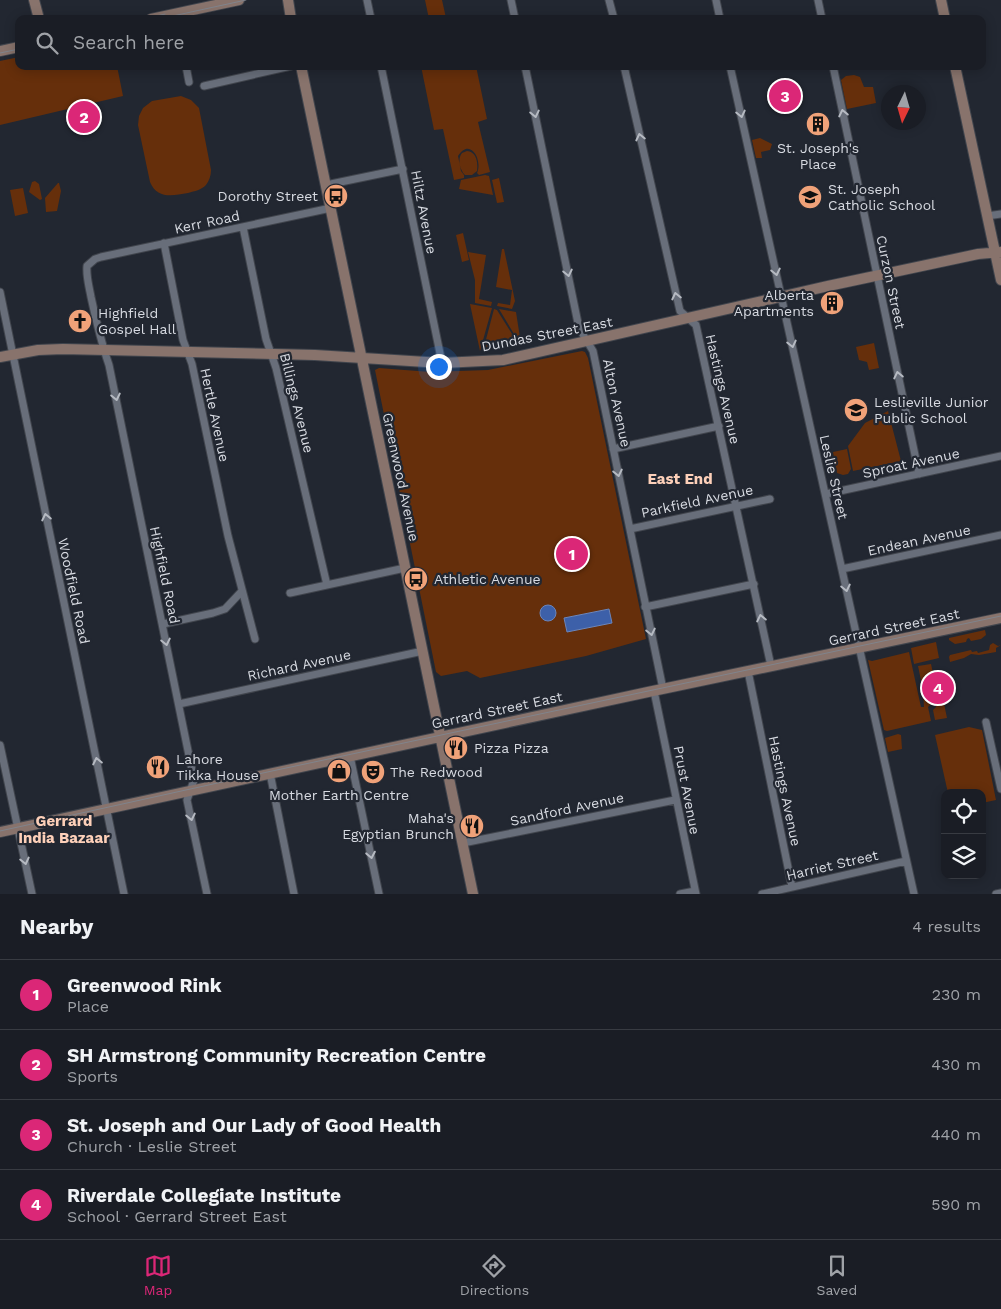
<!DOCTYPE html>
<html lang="en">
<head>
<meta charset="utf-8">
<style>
  body { margin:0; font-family:"Work Sans",sans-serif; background:#272a32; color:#f1f3f6 }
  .controls { position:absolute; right:15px; bottom:15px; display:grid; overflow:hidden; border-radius:10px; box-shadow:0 2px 12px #0003 }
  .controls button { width:45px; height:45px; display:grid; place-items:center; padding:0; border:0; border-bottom:1px solid #383b42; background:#1a1d25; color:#f1f3f6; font:25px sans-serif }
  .compass { position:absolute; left:881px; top:85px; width:45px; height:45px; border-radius:50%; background:#1a1d25; box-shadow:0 2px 12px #0003; rotate:185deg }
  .you { position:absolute; left:438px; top:366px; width:18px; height:18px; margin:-12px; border:4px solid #fff; border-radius:50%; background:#1a73e8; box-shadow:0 0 0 8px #1a73e833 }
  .badge { display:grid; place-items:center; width:32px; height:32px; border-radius:50%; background:#db2777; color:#fff; font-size:16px; font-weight:700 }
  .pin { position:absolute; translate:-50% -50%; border:2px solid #fff; box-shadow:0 1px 5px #0006 }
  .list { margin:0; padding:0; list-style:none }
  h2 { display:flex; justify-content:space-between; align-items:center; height:65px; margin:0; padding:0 20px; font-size:21px }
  h2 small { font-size:16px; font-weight:400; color:#9fa2a7 }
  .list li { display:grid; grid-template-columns:32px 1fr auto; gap:15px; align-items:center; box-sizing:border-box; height:70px; padding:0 20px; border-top:1px solid #383b42 }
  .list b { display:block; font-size:19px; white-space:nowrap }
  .list p { margin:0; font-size:16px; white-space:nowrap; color:#9fa2a7 }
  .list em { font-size:16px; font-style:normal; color:#9fa2a7 }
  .icon { flex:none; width:28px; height:28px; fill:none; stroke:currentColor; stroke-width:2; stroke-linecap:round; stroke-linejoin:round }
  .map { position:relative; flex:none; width:1001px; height:894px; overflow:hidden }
  .search { position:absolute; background:#1a1d25; box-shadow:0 2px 12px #0003; left:15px; right:15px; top:15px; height:55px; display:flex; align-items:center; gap:12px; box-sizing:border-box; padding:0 18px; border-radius:10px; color:#9fa2a7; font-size:19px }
  .sheet { height:345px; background:#1a1d25 }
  nav { display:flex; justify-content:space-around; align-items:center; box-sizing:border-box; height:70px; border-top:1px solid #383b42; background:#1a1d25; font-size:14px; color:#9fa2a7 }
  nav a { display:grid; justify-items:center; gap:2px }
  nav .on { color:#db2777 }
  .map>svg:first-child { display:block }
  .green { fill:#662f0b }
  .water { fill:#3d60a9; stroke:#6b85ba }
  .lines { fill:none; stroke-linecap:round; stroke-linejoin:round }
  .street-casing { stroke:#41454d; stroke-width:9 }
  .secondary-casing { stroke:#41454d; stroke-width:12 }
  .street { stroke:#686e7a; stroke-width:7 }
  .secondary { stroke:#88736c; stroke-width:10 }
  .tram { stroke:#80848c; stroke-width:1 }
  .oneway { stroke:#b6bac2 }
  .labels { text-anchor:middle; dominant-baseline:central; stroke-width:4.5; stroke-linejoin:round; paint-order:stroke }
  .poi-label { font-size:14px; fill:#d7dae1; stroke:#222731; text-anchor:start }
  .street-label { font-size:14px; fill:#d7dae1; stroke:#222731 }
  .neighbourhood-label { font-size:15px; font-weight:bold; fill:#fdd0b9; stroke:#222731 }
</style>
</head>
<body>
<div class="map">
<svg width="1001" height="894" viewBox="0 0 1001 894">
  <rect width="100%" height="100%" fill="#222731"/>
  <path class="green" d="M425 0H442L446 18 429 19Z
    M19 57V66H117L123 96 0 125V61Z
    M421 66H476L487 119 478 122 490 172 479 175 477 173C483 160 470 137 458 156L461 171 464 175V178L454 180 443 129 434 130Z
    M854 75 860 77 864 87H873L876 103 847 109 841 80 846 76Z
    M181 96 191 100 199 108 211 170C211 176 209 181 206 185 201 190 195 191 188 193 172 196 157 199 150 182L138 125 139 116 143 108 152 101Z
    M760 138 772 144 770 150 761 152 762 158H756L752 140Z
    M467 151C477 152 478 163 477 171L472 175H465C460 170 457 159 462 153Z
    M485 175 489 176 493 195 459 189 461 180Z
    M499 178 504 202 497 203 492 180Z
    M35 181 39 184 42 199 40 200 29 192 32 182Z
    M58 183H59L61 191 57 211 46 212 45 198Z
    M23 188 28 213 15 216 10 190Z
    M463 233 469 260 462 262 456 235Z
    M502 249H504L515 301 512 309 497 306 498 303 510 305 512 290 496 287Z
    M468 252 486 255 479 299 492 302 491 306 475 303V280Z
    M470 304 492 308 480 351Z
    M494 309 497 310 519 345 483 351Z
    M499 309 516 312 521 344H520Z
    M874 343 879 368 869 370 867 362 859 360 856 347Z
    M582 351 585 352 588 358 646 639 586 656 480 678 467 671 441 676 436 672 375 370 379 368 430 372 488 370Z
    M888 411 901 461 853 471 848 446 865 423Z
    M847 449 851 469 848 474 843 475 837 473 833 452Z
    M985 630 986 635 981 639 971 641 969 638 967 639 966 642 955 644 949 640V638Z
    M936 642 939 658 914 664 911 648Z
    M993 643 998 646 1001 645 996 648V652L979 655 971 654 964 658 950 662 949 657 950 655 971 650 972 652 977 651 978 653 989 650 990 645Z
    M909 652 921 707H924L923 692 932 691 931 704 928 707 931 721 887 731 884 730 868 660 872 661Z
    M931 664 936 687 923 690 918 666Z
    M941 689 947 718 935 720 933 710 936 707 934 699 937 696 936 690Z
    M969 727 982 730 996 800 982 803V793H948L935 735Z
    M898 734 901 735 902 749 888 752 885 738Z"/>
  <path class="water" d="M540 613a8 8 0 1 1 16 0a8 8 0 1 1-16 0Z
    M609 609 612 623 567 632 564 618Z"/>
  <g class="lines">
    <g class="street-casing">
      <path id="street" d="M367 0 371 19
        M511 0 515 19
        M609 0 614 19
        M716 0 720 19
        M818 0 822 19
        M186 66 189 82
        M381 66 442 363
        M525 66 579 328 593 351 663 689
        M624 66 680 311 696 325 771 666
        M730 66 914 894
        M833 66 919 474
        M204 86 291 66
        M326 185 403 169
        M987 216 1001 214
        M243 227 266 339 276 368 327 585
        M164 243 183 340 192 364 228 536 255 639
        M0 292 124 894
        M613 449 719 426
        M826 494 1001 456
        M630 529 770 499
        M842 569 1001 535
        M290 593 405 568
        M645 607 754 584
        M163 624 213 613 225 609 242 591
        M748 671 792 887
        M654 691 696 894
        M179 704 423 651
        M986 722 1001 789
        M0 745 32 894
        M350 756 379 894
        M270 773 294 894
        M463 843 675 800
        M207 894 187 800 194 780 109 365C101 342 96 320 91 297 89 286 86 276 87 266L95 259 101 257 331 208
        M680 894 695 891
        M762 894 906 861
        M996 894 1001 893"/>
    </g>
    <g class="secondary-casing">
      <path id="secondary" d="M34 0 39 19
        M288 0 291 19
        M941 0 945 19
        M151 19 239 0
        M0 51 19 47
        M301 66 473 894
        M955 66 1001 280
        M0 357 38 350 63 349 315 355 442 363 503 360 828 286 978 254 1001 252
        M0 832 648 692 1001 618"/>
    </g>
    <use href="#street" class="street"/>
    <use href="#secondary" class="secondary"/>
    <path class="tram" d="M144 19 165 14
      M159 19 246 0
      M0 53 19 49
      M0 831 272 771 1001 616"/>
  </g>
  <defs><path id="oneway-chevron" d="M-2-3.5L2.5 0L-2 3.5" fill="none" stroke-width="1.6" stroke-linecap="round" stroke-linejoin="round" transform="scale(1.25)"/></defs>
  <g class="oneway">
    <use href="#oneway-chevron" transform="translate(843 113) rotate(-102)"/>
    <use href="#oneway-chevron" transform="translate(535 114) rotate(78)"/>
    <use href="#oneway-chevron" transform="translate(741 114) rotate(77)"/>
    <use href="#oneway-chevron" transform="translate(640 137) rotate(-103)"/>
    <use href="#oneway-chevron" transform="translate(776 272) rotate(78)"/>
    <use href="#oneway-chevron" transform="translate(568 273) rotate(78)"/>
    <use href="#oneway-chevron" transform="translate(676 296) rotate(-103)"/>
    <use href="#oneway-chevron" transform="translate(792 344) rotate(77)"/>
    <use href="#oneway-chevron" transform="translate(898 375) rotate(-102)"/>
    <use href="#oneway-chevron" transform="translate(116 397) rotate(78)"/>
    <use href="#oneway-chevron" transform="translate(618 473) rotate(78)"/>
    <use href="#oneway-chevron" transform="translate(46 517) rotate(-102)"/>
    <use href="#oneway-chevron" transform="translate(846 588) rotate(78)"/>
    <use href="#oneway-chevron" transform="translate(761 618) rotate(-102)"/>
    <use href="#oneway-chevron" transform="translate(651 632) rotate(78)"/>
    <use href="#oneway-chevron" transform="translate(166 642) rotate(78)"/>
    <use href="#oneway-chevron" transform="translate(97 761) rotate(-102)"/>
    <use href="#oneway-chevron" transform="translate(191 817) rotate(78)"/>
    <use href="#oneway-chevron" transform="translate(371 855) rotate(79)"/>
    <use href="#oneway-chevron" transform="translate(25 861) rotate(77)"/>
  </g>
  <defs>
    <g id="building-disc" transform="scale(1.25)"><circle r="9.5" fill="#f0a279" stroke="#222731"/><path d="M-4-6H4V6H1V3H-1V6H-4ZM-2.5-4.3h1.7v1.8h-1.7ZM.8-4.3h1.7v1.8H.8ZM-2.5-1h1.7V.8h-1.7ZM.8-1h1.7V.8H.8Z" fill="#111"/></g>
    <g id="bus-disc" transform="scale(1.25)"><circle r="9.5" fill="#f0a279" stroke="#222731"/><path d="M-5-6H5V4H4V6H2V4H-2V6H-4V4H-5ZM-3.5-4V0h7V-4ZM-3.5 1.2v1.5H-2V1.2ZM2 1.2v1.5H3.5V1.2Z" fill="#111"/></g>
    <g id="school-disc" transform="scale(1.25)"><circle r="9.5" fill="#f0a279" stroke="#222731"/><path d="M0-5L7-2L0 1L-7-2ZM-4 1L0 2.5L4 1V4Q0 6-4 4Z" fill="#111"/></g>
    <g id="church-disc" transform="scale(1.25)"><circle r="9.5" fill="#f0a279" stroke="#222731"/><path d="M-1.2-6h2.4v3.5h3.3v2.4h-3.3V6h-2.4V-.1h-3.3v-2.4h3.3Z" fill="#111"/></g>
    <g id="restaurant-disc" transform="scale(1.25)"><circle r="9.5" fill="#f0a279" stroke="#222731"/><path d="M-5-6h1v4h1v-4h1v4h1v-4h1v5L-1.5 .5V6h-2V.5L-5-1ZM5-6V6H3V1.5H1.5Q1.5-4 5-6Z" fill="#111"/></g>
    <g id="shop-disc" transform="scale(1.25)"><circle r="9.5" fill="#f0a279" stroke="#222731"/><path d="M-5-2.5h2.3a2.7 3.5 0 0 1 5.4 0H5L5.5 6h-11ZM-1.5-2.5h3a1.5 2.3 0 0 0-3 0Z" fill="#111"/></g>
    <g id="theatre-disc" transform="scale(1.25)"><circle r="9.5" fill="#f0a279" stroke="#222731"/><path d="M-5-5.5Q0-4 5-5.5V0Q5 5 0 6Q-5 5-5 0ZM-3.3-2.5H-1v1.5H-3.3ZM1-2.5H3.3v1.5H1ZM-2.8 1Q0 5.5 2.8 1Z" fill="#111"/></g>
  </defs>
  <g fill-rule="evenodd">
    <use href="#building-disc" x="818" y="124"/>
    <use href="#bus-disc" x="336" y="196"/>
    <use href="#school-disc" x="810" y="197"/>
    <use href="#building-disc" x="832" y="303"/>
    <use href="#church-disc" x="80" y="321"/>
    <use href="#school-disc" x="856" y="410"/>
    <use href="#bus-disc" x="416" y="579"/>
    <use href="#restaurant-disc" x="456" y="748"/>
    <use href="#restaurant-disc" x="158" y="767"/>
    <use href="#shop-disc" x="339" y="771"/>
    <use href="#theatre-disc" x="373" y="772"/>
    <use href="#restaurant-disc" x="472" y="826"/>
  </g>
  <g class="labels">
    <g class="poi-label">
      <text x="818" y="148" text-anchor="middle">St. Joseph's<tspan x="818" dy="16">Place</tspan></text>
      <text x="828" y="189">St. Joseph<tspan x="828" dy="16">Catholic School</tspan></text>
      <text x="318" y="196" text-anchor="end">Dorothy Street</text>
      <text x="814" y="295" text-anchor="end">Alberta<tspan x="814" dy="16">Apartments</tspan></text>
      <text x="98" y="313">Highfield<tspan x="98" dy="16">Gospel Hall</tspan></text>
      <text x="874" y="402">Leslieville Junior<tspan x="874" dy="16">Public School</tspan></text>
      <text x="434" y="579">Athletic Avenue</text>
      <text x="474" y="748">Pizza Pizza</text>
      <text x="176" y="759">Lahore<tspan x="176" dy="16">Tikka House</tspan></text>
      <text x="390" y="772">The Redwood</text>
      <text x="339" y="795" text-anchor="middle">Mother Earth Centre</text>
      <text x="454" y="818" text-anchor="end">Maha's<tspan x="454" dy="16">Egyptian Brunch</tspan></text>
    </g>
    <g class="street-label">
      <text transform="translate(424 212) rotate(79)">Hiltz Avenue</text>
      <text transform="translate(207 222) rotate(-12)">Kerr Road</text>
      <text transform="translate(891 282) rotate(78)">Curzon Street</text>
      <text transform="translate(547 334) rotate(-11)">Dundas Street East</text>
      <text transform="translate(723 389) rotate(77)">Hastings Avenue</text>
      <text transform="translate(297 403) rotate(76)">Billings Avenue</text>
      <text transform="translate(617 403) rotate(78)">Alton Avenue</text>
      <text transform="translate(215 415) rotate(78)">Hertle Avenue</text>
      <text transform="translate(911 463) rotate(-12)">Sproat Avenue</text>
      <text transform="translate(401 477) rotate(78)">Greenwood Avenue</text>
      <text transform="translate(834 477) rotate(77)">Leslie Street</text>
      <text transform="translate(697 501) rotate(-12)">Parkfield Avenue</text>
      <text transform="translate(919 540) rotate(-12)">Endean Avenue</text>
      <text transform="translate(165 575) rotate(78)">Highfield Road</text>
      <text transform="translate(74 591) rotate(78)">Woodfield Road</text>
      <text transform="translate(894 627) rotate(-12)">Gerrard Street East</text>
      <text transform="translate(299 665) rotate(-12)">Richard Avenue</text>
      <text transform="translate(497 710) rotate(-12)">Gerrard Street East</text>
      <text transform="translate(687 790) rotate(79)">Prust Avenue</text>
      <text transform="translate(785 791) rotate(78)">Hastings Avenue</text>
      <text transform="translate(567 809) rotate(-12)">Sandford Avenue</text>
      <text transform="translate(832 865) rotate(-13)">Harriet Street</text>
    </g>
    <g class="neighbourhood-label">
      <text x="680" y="479">East End</text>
      <text x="64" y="821">Gerrard<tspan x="64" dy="17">India Bazaar</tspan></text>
    </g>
  </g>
</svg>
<div class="controls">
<button><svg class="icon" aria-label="locate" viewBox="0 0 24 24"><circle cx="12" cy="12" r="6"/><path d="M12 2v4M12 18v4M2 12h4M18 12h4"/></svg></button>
<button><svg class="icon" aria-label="layers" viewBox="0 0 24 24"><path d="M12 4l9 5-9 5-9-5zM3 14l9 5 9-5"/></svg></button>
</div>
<svg class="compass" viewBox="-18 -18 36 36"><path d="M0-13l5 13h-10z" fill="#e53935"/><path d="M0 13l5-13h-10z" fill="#9fa2a7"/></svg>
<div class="you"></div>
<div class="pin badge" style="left:572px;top:554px">1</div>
<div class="pin badge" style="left:84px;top:117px">2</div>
<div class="pin badge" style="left:785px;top:96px">3</div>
<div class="pin badge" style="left:938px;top:688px">4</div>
<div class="search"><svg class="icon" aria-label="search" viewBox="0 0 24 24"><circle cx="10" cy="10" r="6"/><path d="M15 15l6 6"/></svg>Search here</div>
</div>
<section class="sheet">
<h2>Nearby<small>4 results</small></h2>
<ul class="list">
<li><span class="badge">1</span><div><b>Greenwood Rink</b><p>Place</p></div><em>230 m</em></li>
<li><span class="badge">2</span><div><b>SH Armstrong Community Recreation Centre</b><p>Sports</p></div><em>430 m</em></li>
<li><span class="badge">3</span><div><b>St. Joseph and Our Lady of Good Health</b><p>Church · Leslie Street</p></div><em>440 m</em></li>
<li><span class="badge">4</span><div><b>Riverdale Collegiate Institute</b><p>School · Gerrard Street East</p></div><em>590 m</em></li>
</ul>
</section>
<nav>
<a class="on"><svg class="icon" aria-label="map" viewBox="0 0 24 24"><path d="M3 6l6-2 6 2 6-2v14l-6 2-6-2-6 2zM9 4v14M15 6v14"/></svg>Map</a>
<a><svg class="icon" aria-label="directions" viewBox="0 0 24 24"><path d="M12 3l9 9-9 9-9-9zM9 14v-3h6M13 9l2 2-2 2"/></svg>Directions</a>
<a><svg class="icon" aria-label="saved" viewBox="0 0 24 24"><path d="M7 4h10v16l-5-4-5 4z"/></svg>Saved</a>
</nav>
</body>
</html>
